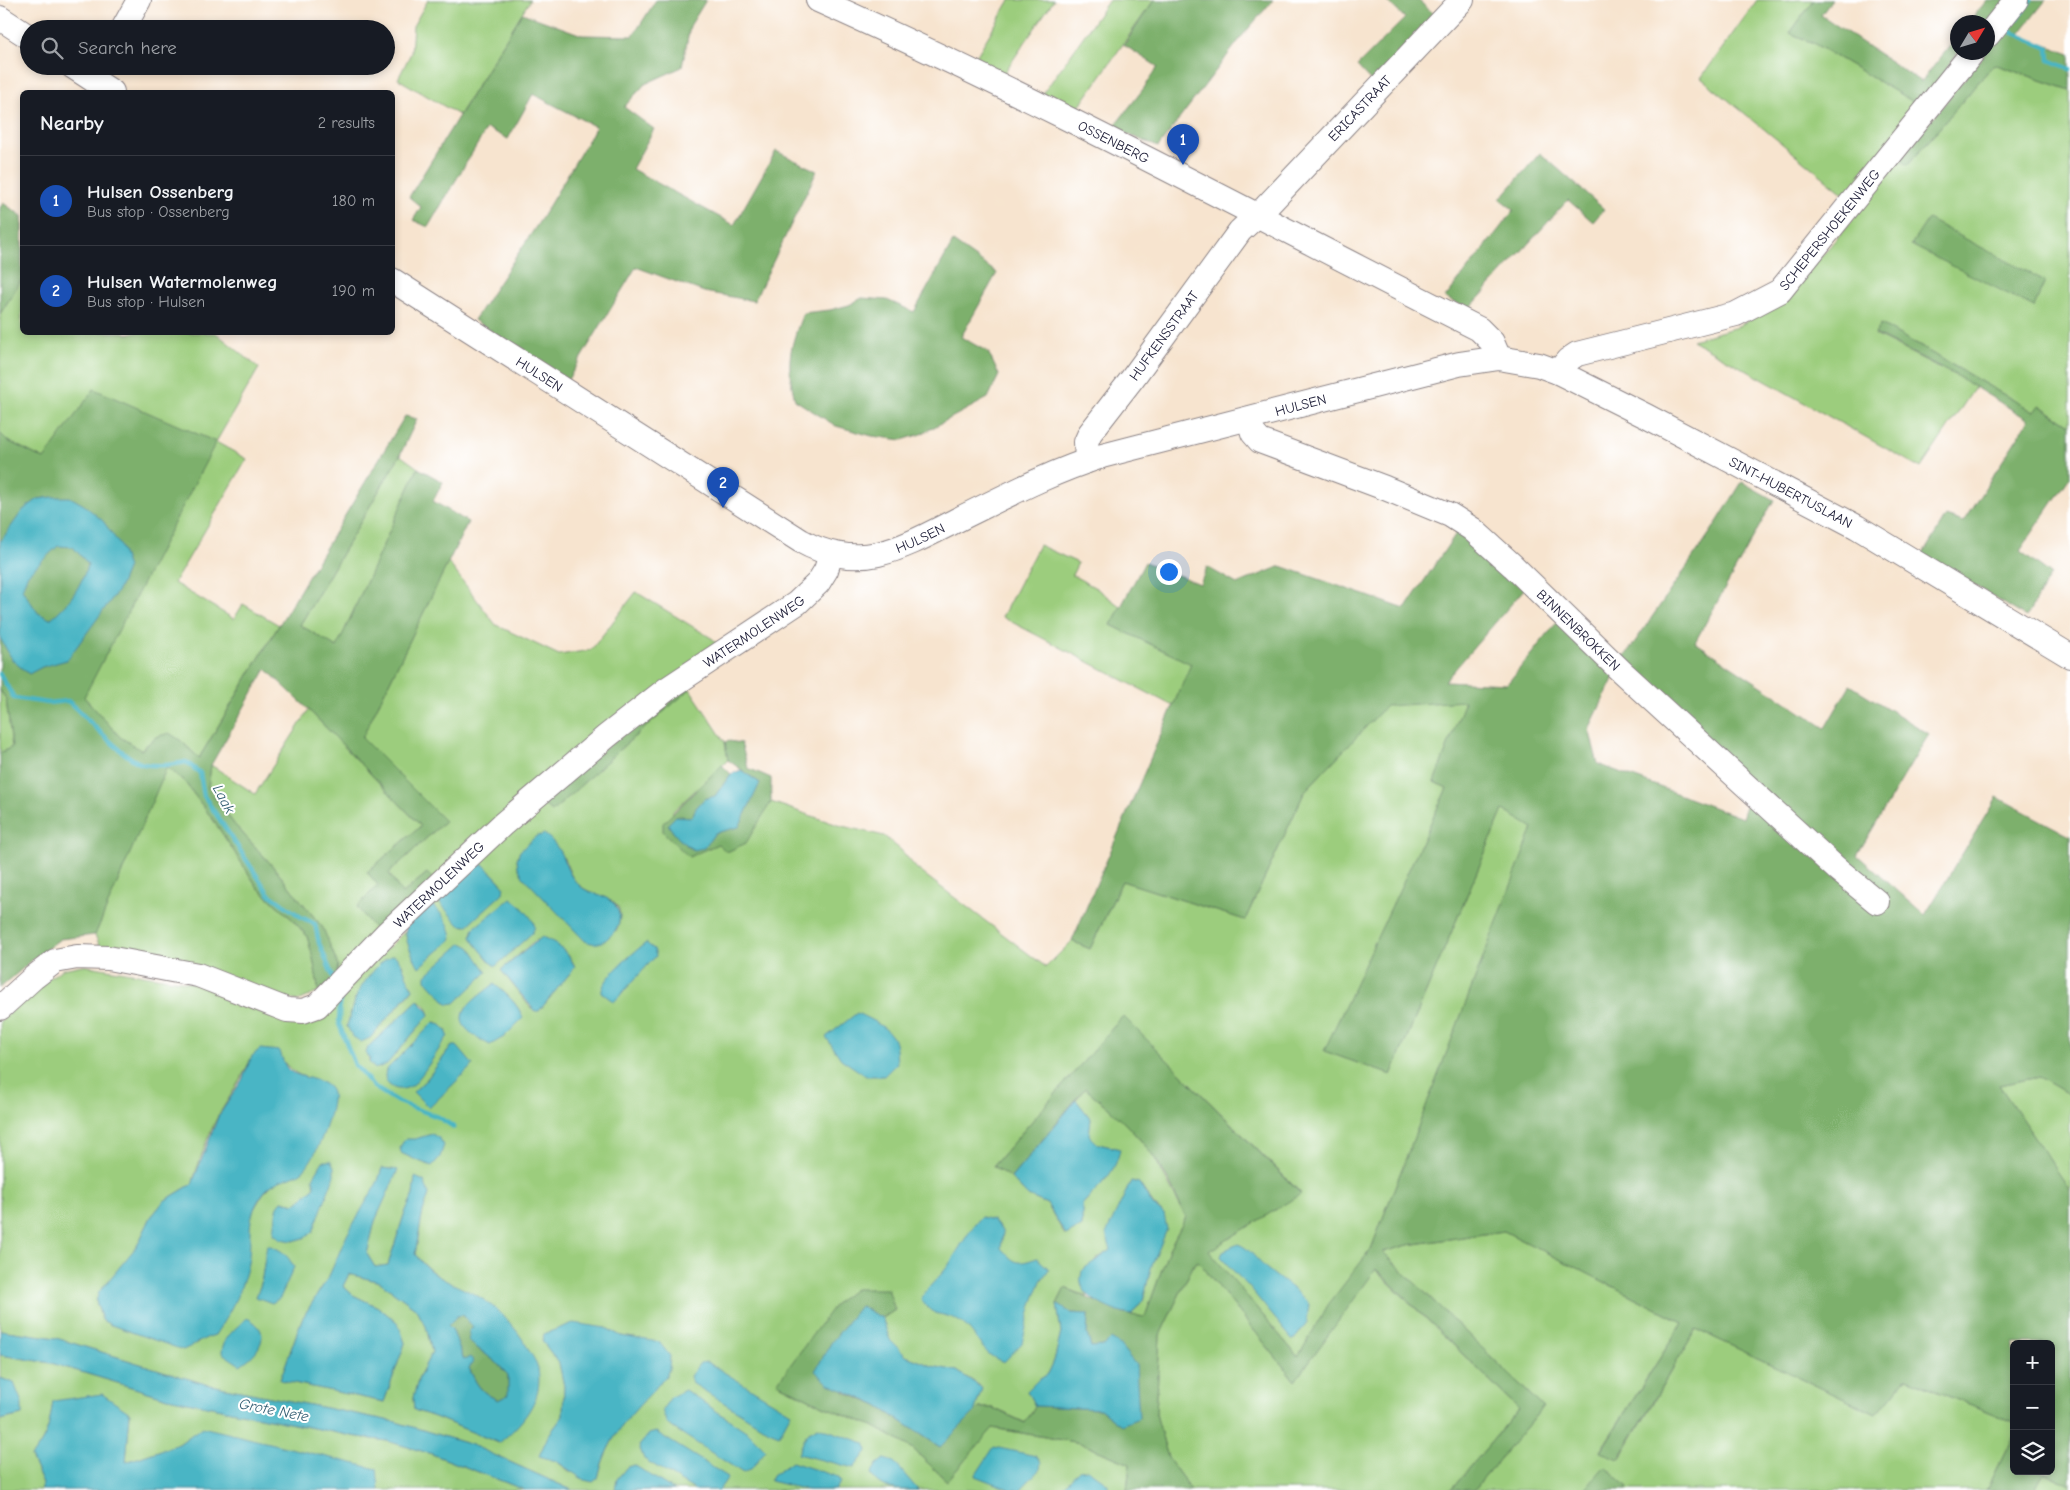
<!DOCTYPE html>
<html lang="en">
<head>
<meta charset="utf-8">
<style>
  body { margin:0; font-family:"Comic Neue",sans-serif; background:#20242c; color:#f1f3f6 }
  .controls { position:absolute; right:15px; bottom:15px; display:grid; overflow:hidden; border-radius:8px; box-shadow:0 2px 8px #0003 }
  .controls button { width:45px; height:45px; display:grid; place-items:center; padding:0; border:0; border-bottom:1px solid #363941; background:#171b24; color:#f1f3f6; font:25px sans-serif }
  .compass { position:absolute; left:1950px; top:15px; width:45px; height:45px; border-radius:50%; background:#171b24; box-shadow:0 2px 8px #0003; rotate:52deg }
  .you { position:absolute; left:1168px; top:571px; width:18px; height:18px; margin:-12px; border:4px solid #fff; border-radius:50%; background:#1a73e8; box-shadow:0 0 0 8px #1a73e833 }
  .badge { display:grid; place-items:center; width:32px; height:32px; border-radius:50%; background:#7c3aed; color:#fff; font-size:16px; font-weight:700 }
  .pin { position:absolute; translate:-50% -41px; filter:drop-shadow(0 1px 2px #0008) }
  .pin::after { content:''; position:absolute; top:26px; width:18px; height:15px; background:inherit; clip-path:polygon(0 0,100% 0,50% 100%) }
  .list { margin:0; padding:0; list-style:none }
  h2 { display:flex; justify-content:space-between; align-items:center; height:65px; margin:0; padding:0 20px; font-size:21px }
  h2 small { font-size:16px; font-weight:400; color:#9ea1a6 }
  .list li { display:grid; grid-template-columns:32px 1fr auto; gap:15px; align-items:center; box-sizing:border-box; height:90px; padding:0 20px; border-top:1px solid #363941 }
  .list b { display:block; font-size:19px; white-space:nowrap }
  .list p { margin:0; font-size:16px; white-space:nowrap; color:#9ea1a6 }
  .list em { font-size:16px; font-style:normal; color:#9ea1a6 }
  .icon { flex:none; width:28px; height:28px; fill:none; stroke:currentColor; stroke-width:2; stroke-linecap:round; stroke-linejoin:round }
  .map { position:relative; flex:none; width:2070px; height:1490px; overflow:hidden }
  .search { position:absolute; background:#171b24; box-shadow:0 2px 8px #0003; left:20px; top:20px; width:375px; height:55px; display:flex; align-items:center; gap:12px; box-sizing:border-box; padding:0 18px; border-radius:28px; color:#9ea1a6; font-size:19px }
  .panel { position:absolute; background:#171b24; box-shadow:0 2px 8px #0003; left:20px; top:90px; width:375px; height:245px; border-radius:8px }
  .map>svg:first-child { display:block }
  .green { fill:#9ccd7d; stroke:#5f785c; fill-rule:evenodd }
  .forest { fill:#7db06c; stroke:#506954 }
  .water { fill:#49b5c5; stroke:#366c80; fill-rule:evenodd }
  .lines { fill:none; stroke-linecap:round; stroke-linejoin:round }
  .stream { stroke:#49b5c5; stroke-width:4.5 }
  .minor-casing { stroke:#8c8385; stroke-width:26 }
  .minor { stroke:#fff; stroke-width:24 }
  .labels { text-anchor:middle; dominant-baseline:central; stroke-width:4; stroke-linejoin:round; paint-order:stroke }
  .street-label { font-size:14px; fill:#22223b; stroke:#fff }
  .water-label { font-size:15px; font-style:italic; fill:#325d72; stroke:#fff }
</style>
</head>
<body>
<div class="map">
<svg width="2070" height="1490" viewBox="0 0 2070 1490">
  <rect width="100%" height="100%" fill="#fff"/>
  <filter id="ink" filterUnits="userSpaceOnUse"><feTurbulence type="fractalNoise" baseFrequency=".02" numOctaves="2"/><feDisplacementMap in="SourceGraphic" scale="10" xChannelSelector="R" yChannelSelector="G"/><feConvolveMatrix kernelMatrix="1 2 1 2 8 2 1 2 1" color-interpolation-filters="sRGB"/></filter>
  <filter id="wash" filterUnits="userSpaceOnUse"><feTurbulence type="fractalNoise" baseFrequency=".0096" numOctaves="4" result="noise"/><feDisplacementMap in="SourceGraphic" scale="20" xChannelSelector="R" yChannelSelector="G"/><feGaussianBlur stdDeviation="1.12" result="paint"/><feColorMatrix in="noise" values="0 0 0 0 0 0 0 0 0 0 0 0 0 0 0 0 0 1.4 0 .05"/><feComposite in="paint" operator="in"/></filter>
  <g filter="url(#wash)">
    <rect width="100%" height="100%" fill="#f7e4cf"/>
    <path class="green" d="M428 0H530L459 115 398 79 411 53 413 26Z
      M1010 0H1054L1002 76 974 60Z
      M1109 0H1154L1076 111 1042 95Z
      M1757 0H1814L1790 33 1813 43 1922 107 1849 198 1701 78Z
      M1994 64 2070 90V425L2040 405 2034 412 1881 324 1875 335 1976 386 1921 468 1692 340 1737 327 1776 304 1796 286 1864 206 1900 159 1908 165Z
      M22 279V332H124L127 334 139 332 216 333 259 368 216 442 247 459 174 583 234 619 243 604 279 625 199 758 180 740 156 737 141 750 120 738 84 697 44 459 8 441 0 433V314Z
      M400 455 418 468 337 648 300 625Z
      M1039 545 1078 563 1072 575 1096 588 1121 607 1111 625 1192 664 1173 706 1002 617Z
      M448 562 496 625 559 655 591 650 636 592 713 639 720 648 435 881 427 873 402 894 389 873 445 821 362 738Z
      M690 689 725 742 728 760 672 812 764 813 771 802 838 825 884 836 902 851 917 869 1046 967 1072 941 1090 949 1122 881 1245 920 1305 791 1386 705 1466 700 1434 782 1447 788 1325 1051 1391 1075 1503 810 1534 828 1371 1249 1299 1358 1208 1251 1301 1193 1123 1016 993 1166 1011 1178 1028 1196 1047 1204 1065 1235 1082 1226V1205L1090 1196 1119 1149 1098 1144 1088 1135 1091 1119 1076 1100 1085 1088 1119 1117 1152 1153 1186 1217 1169 1249 1145 1317 1131 1315 1143 1300 1164 1214 1154 1205 1139 1183 1132 1181 1125 1196 1112 1250 1096 1259 1081 1282 1088 1297 1065 1288 1057 1304 1061 1333 1054 1361 1048 1374 1037 1381 1027 1391 1035 1406 1026 1423 993 1408H979L974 1413 982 1387 957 1371 932 1366 906 1356 890 1340 882 1318 895 1310 777 1383 823 1406 873 1426 912 1448 947 1481 992 1428 1080 1443 1130 1464 1127 1490H572L472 1445 396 1422 205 1384 56 1338 0 1330V1021L46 980 63 969 82 965 199 984 309 1025 327 1014 338 996 540 801 552 812 619 750ZM520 851 564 858C568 867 571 879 579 885 596 900 632 895 616 931L518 867 517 859ZM484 865 504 886 467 926 459 925ZM507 900 492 964 471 937ZM536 940C555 943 567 948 575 967L539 1011 530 1007 501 970ZM402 963 406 978 413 989 411 992 370 1038 347 1026 355 998ZM494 985C506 993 518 1004 523 1018L462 1016 466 1007ZM418 1000C424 1003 430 1009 429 1015L387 1064 369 1062 368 1047ZM434 1022 439 1023 447 1031 413 1085 386 1070ZM452 1046 429 1108 413 1092 427 1079ZM252 1056 283 1061C293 1075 306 1078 322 1082L332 1099 328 1114 302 1171 276 1181 263 1194 251 1214 249 1233 215 1335 203 1338 197 1344 111 1325 102 1320 96 1301 137 1246 151 1217 164 1201 192 1184C199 1162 207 1137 218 1116 230 1096 243 1077 252 1056ZM382 1168 397 1170 375 1221 367 1254 375 1267 388 1265 404 1215 413 1195 415 1177 429 1194 423 1211 415 1254C432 1277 455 1286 481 1298L499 1443 435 1417 414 1410 413 1398 419 1377 432 1352 426 1326 415 1308 380 1282 349 1274 343 1286 353 1295 378 1307 398 1323 405 1343 384 1402 280 1380 302 1319 329 1276 378 1181ZM315 1187 319 1215 313 1232 282 1201 295 1204ZM266 1252 294 1267 256 1297 261 1284ZM606 1328 621 1336 640 1339 661 1382C633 1408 606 1440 598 1478L569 1471 556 1461 548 1436 563 1416 564 1386 559 1363 542 1341Z
      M0 690 6 699 12 747 0 753Z
      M309 710 421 826 367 872 378 885V933L336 978 323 928 270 863 234 824 208 788 211 765 255 794Z
      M166 767 184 781 214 821 258 888 292 919 307 936 313 958 319 992 298 1001 102 951 95 935Z
      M2039 1077 2070 1095V1190L1999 1085Z
      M1504 1231 1683 1322 1600 1451 1620 1459 1696 1329 1876 1414 1906 1378 2014 1422V1434L1987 1490H1626L1628 1487 1605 1467 1584 1490H1474L1543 1407 1383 1252 1408 1245Z
      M1198 1261 1295 1381 1375 1269 1519 1409 1451 1490H1191L1168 1458 1156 1414 1160 1335 1194 1264Z
      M0 1355 51 1363 168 1398 352 1436 387 1441 432 1454 525 1490H379L377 1486 202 1428 179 1444 126 1462 130 1413 53 1402C49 1427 48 1436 31 1457L43 1484 40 1490H0V1420L22 1415 14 1383 0 1378Z
      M2043 1472 2070 1485V1490H2035Z"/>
    <path class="forest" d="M656 0H706L690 26 682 67 645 84 624 107 654 129 632 169 734 225 776 151 817 171 754 301 704 292 636 267 567 381 474 320 541 219 596 127 533 94 508 139 487 128 428 227 413 220 421 207 409 197 522 13 582 35 633 36Z
      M1154 0H1273L1243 35 1158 147 1113 128 1144 88 1158 67 1124 45Z
      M1386 0H1418L1436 16 1372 82 1357 66 1405 18Z
      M1814 0H1832L1821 15 1921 82 1957 37 1958 52 1922 107 1813 43 1790 33Z
      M1987 0H2007L1988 22H1969Z
      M2026 0H2046L2018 35 2070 54V90L1994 64 1908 165 1900 159 1985 53 1988 52V49Z
      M1540 153 1604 209 1593 222 1568 200 1469 309 1445 298 1514 210 1500 199Z
      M3 203 22 216V279L0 314V208Z
      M1928 219 2045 281 2034 307 1911 245Z
      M953 242 997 273 961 337 988 352 999 375 988 398 921 434 902 440 872 436 836 426 795 400C786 362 789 350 803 313L830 310 849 305 862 298 887 300 914 312Z
      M1881 324 2034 412 2039 405 2070 425V477L2020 551 2051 574 2026 617 1923 554 1946 516 1963 522 2029 420 1950 372 1875 334Z
      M94 389 216 442 84 697 120 737 141 750 156 737 169 733 180 740 199 758 405 416 417 419 400 455 300 625 337 647 418 468 443 482 433 501 468 522 362 738 445 821 389 873 402 894 427 873 435 881 378 933 357 907 378 885 367 872 421 826 309 710 266 669 211 765 208 788 234 824 270 863 323 928 338 965 336 978 319 992 313 958 307 936 292 919 258 888 214 821 184 781 167 767 95 935 60 939 36 957 0 988V753L12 747 6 699 0 690V433L8 441 44 459Z
      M1742 482 1774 500 1695 642 1825 728 1850 685 1929 734 1857 855 1925 915 1997 797 2070 836V1095L2039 1077 1999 1085 2070 1190V1485L2044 1472 2035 1490H1987L2014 1434V1471H2051V1344H2014V1422L1906 1378 1876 1414 1696 1329 1619 1459 1600 1452 1683 1322 1504 1231 1408 1245 1383 1252 1543 1407 1474 1490H1451L1519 1409 1376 1269 1295 1381 1198 1261 1194 1264 1160 1335 1156 1414 1168 1458 1191 1490H1127L1130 1464 1080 1443 993 1428 947 1481 912 1448 873 1426 823 1406 777 1383 836 1303 855 1289H888L895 1310 882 1318 860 1306 844 1392 878 1406 940 1447 979 1408H993L1025 1423 1035 1406 1100 1409 1121 1425 1104 1346 1091 1347 1087 1334 1088 1314 1071 1313 1057 1304 1065 1288 1124 1314 1145 1317 1169 1249 1186 1217C1176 1196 1165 1171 1151 1153 1132 1128 1109 1108 1085 1088L1011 1178 993 1166 1123 1016 1301 1194 1209 1251 1298 1357 1328 1305 1371 1249 1533 828 1503 810 1391 1075 1324 1051 1447 788 1434 782 1465 701 1386 706 1305 791 1245 920 1122 881 1090 949 1072 941 1191 664 1111 625 1145 562 1200 584 1207 567 1237 584 1281 566 1405 609 1461 526 1525 588 1445 681 1507 684 1558 621 1614 677 1589 729 1598 764 1742 818 1749 797 1621 662 1714 527Z
      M686 683 690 689 619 750 552 812 540 801Z
      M729 741 741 743 748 768 771 778V802L746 843 727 852 718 844 689 857 663 832V823L722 765 731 774 715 796 696 808 692 817 676 816 672 831 688 847 715 833 760 783 728 760 725 742Z
      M463 1315 473 1327 468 1341 496 1362 508 1375 509 1395 498 1400C480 1392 477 1385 469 1368L472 1362 464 1360 452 1329 447 1325 457 1316Z
      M1605 1466 1628 1487 1626 1490H1584Z"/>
    <path class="water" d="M52 497H70L84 505 103 521 120 545 128 567 119 589 67 660 42 667 29 674 13 661 0 638V542L23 510 38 499ZM58 546 73 547 88 564C80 588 70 603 50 619L38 613 22 589 28 574Z
      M741 770 760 783 739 827 715 833 704 848 694 850C683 844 674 835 668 824L676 816 692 817 696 808 704 799 715 796 731 774Z
      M544 834C566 849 562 869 578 884 591 898 614 892 619 914 621 923 616 931 609 937 602 944 594 945 585 941L523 877 518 867 517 859 520 851 535 837Z
      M478 864 484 865 504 886 503 893 467 926 459 925 440 903 438 897Z
      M511 898C517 901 533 918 534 924 535 928 534 930 532 933L496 966 492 964 474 942 471 937 474 928Z
      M432 905C443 914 451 925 452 939L419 967C412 954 404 941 406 926Z
      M542 937C555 940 570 955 575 967L539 1011H535L501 970Z
      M462 943 470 947 487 972 455 1003 448 1004 426 980V975Z
      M646 943 654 949 656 956 614 1002 602 993C599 981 636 950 646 943Z
      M394 955C403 961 406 978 413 989L370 1038 361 1042 352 1036 347 1026C350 1016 353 1004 357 995 362 984 382 957 394 955Z
      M494 984C506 993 518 1004 523 1018L504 1037 490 1045C442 1020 464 1008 494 984Z
      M418 1000 429 1012V1015L387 1064 375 1069 369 1062 370 1058 366 1053 368 1047Z
      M857 1013C867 1018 884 1025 891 1035 897 1042 896 1054 897 1063L884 1076H866L841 1059 826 1037Z
      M434 1022C441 1024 447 1029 448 1036 438 1050 425 1072 414 1084 408 1089 398 1091 392 1087 385 1083 384 1077 386 1070Z
      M452 1046H457L473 1065 429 1108 413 1092 427 1079Z
      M260 1049 280 1051C282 1058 284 1066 290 1071 301 1079 328 1078 332 1093 335 1109 315 1163 301 1172 286 1181 273 1179 262 1195 244 1220 253 1236 248 1263 243 1289 229 1314 215 1335 203 1338 195 1345 183 1350L111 1325 102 1320 96 1301 99 1292 137 1246 151 1217 164 1201 192 1184 218 1117 242 1080 252 1056Z
      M1076 1100 1091 1119 1089 1135 1098 1144 1120 1149C1115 1176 1099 1185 1082 1205V1226L1066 1235 1047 1204 1028 1196 1011 1178Z
      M432 1134 439 1138 444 1145 440 1157 432 1166 416 1160 401 1153 400 1147 405 1139H415Z
      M323 1161H331L334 1167V1176L313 1232 304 1238 293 1241 281 1239 274 1234 276 1215 278 1206 282 1201 295 1204 315 1187 313 1178Z
      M382 1168 398 1170 375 1221 367 1254 375 1267 388 1265 404 1215 413 1195 415 1177 424 1181 429 1194 423 1211 415 1254C434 1281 454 1282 481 1298 499 1310 515 1326 526 1345 529 1352 537 1361 538 1369 544 1400 521 1425 499 1443L435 1417 414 1410 413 1398 419 1377 432 1352 426 1326 415 1308 380 1282 349 1274 343 1286 353 1295 378 1307 398 1323 405 1343 384 1402 280 1380 302 1319 329 1276 347 1235 378 1181ZM463 1315 473 1327 469 1331 470 1335 468 1341 496 1362 508 1375V1395L498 1400C480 1392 477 1385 469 1368L473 1362 472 1359 470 1357 464 1360 452 1329 448 1325 457 1316Z
      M1131 1181 1139 1183 1153 1205 1164 1214 1167 1229 1151 1268 1143 1300 1131 1315C1115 1313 1083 1299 1081 1282 1080 1278 1082 1273 1082 1270L1111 1250 1106 1234Z
      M981 1217 993 1220 1003 1232 1001 1248C1015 1264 1017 1265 1037 1258L1049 1269 1041 1281 1032 1304 1022 1343 1004 1362C999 1360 994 1358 990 1355 977 1344 973 1328 957 1320 941 1311 933 1319 921 1299 928 1286 939 1278 948 1266 959 1249 968 1232 981 1217Z
      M1238 1244C1250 1248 1257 1261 1267 1269 1281 1281 1297 1290 1309 1304L1307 1322 1295 1339H1292L1249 1287 1223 1260 1221 1257 1223 1251Z
      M267 1245C281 1249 287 1254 294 1267L280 1298 272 1303 256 1297 261 1284Z
      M1057 1304 1071 1313 1088 1314 1087 1334 1091 1347 1104 1346 1111 1339 1119 1344 1136 1365 1139 1418 1121 1425 1100 1409 1035 1406 1027 1391 1037 1381 1048 1374 1054 1361 1061 1333Z
      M860 1306 882 1318 890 1340 906 1356 932 1366 957 1371 982 1388 974 1413 940 1447 878 1406 829 1384 815 1371 831 1343Z
      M247 1318C274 1331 260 1353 240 1365L222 1353C222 1338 236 1328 247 1318Z
      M573 1323 606 1328 621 1336 659 1342 670 1356 669 1369 666 1376C637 1410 608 1432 598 1478L593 1482 584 1480 556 1461 539 1456 548 1436 563 1416 564 1386 559 1363 542 1341 544 1334Z
      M0 1330 56 1338 205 1384 396 1422 472 1445 572 1490H525L432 1454 387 1441 352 1436 168 1398 51 1363 0 1355Z
      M707 1362 791 1413 779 1435 769 1431 692 1383 690 1376 700 1363Z
      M0 1378 14 1383 22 1403V1415L0 1420Z
      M685 1390 749 1433 766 1450 751 1469 743 1473 667 1424 662 1410 671 1397Z
      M102 1394 130 1413 126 1462 179 1444 202 1427 377 1469 379 1490H40L43 1484 31 1457C48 1436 49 1427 53 1401Z
      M818 1427 865 1443 868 1450 854 1468 798 1454 807 1433Z
      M656 1432 728 1477 719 1490H695L644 1459 639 1446 649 1434Z
      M994 1447 1036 1456 1041 1462 1040 1469 1020 1490H1011L975 1476Z
      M884 1459 894 1462 918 1490C897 1490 880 1490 871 1474L877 1464Z
      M792 1462 838 1477 841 1482 835 1490H808L770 1481 772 1476Z
      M634 1465 674 1490H615L617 1479 627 1467Z
      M1088 1469 1108 1484V1490H1061L1079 1470Z"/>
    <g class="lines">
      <path class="stream" d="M2032 0 2007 30 2048 48 2049 60 2070 69
        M0 674 14 698 48 703 68 701C84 715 126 761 143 764 158 767 172 765 186 762L200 773 204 796 269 894 301 917 315 924 319 943 333 977
        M340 996 339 1024 355 1065 374 1087 398 1102 438 1117 454 1127"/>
    </g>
  </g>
  <g filter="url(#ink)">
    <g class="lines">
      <g class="minor-casing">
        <g id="minor">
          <path id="s1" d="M818 0C1043 100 1259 218 1479 329L1492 342 1499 358"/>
          <path d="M0 18 29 37"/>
          <path d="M123 29 139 0"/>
          <path d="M1988 35 2016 0"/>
          <path d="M72 66 112 92"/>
          <path id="s2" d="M392 280 801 541C824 554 852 560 878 554 907 547 933 532 959 519 1006 496 1051 472 1102 456L1459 364 1499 358 1539 365 1558 372 1646 416 1857 527 2070 656"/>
          <path id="s3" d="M1558 372 1568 360 1577 354 1736 314 1780 291 1973 52"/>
          <path id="s4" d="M1249 419 1253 433 1260 441 1385 488 1450 515 1472 529 1513 566 1622 672 1836 868 1877 902"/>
          <path id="s5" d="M1087 461 1086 442 1090 433 1132 379 1240 231 1266 207 1462 0"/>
          <path id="s6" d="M0 1008 33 978 55 961 77 957 108 958 198 975 287 1010 303 1011 317 1006 386 934 503 824 607 736 667 689 797 603 818 583 826 570 831 554"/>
        </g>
      </g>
      <use href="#minor" class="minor"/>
    </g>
  </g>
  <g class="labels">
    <g class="street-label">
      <text stroke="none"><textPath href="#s5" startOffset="452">ERICASTRAAT</textPath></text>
      <text stroke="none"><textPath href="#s1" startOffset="328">OSSENBERG</textPath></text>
      <text stroke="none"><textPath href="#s3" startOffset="319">SCHEPERSHOEKENWEG</textPath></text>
      <text stroke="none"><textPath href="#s5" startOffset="151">HUFKENSSTRAAT</textPath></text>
      <text stroke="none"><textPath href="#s2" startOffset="175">HULSEN</textPath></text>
      <text stroke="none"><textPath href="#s2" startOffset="1015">HULSEN</textPath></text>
      <text stroke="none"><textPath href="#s2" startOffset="1542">SINT-HUBERTUSLAAN</textPath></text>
      <text stroke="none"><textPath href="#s2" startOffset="610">HULSEN</textPath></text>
      <text stroke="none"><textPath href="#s6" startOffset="921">WATERMOLENWEG</textPath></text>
      <text stroke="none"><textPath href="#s4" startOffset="402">BINNENBROKKEN</textPath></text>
      <text stroke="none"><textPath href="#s6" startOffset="516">WATERMOLENWEG</textPath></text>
    </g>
    <g class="water-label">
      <text transform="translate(224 799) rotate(62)">Laak</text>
      <text transform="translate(274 1410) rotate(11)">Grote Nete</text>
    </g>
  </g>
</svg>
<div class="controls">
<button>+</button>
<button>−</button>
<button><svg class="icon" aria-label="layers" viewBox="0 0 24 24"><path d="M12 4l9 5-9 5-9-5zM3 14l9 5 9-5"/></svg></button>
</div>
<svg class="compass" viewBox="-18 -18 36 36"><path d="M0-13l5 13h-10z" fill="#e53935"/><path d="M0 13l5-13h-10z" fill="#9ea1a6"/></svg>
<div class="you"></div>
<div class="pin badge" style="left:1183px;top:165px;background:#1a4fb4">1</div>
<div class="pin badge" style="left:723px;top:508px;background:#1a4fb4">2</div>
<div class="search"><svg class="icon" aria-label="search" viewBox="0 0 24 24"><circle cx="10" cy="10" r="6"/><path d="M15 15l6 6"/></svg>Search here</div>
<section class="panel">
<h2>Nearby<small>2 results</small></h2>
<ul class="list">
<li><span class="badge" style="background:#1a4fb4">1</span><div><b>Hulsen Ossenberg</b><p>Bus stop · Ossenberg</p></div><em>180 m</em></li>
<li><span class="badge" style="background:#1a4fb4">2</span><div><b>Hulsen Watermolenweg</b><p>Bus stop · Hulsen</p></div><em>190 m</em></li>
</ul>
</section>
</div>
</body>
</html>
